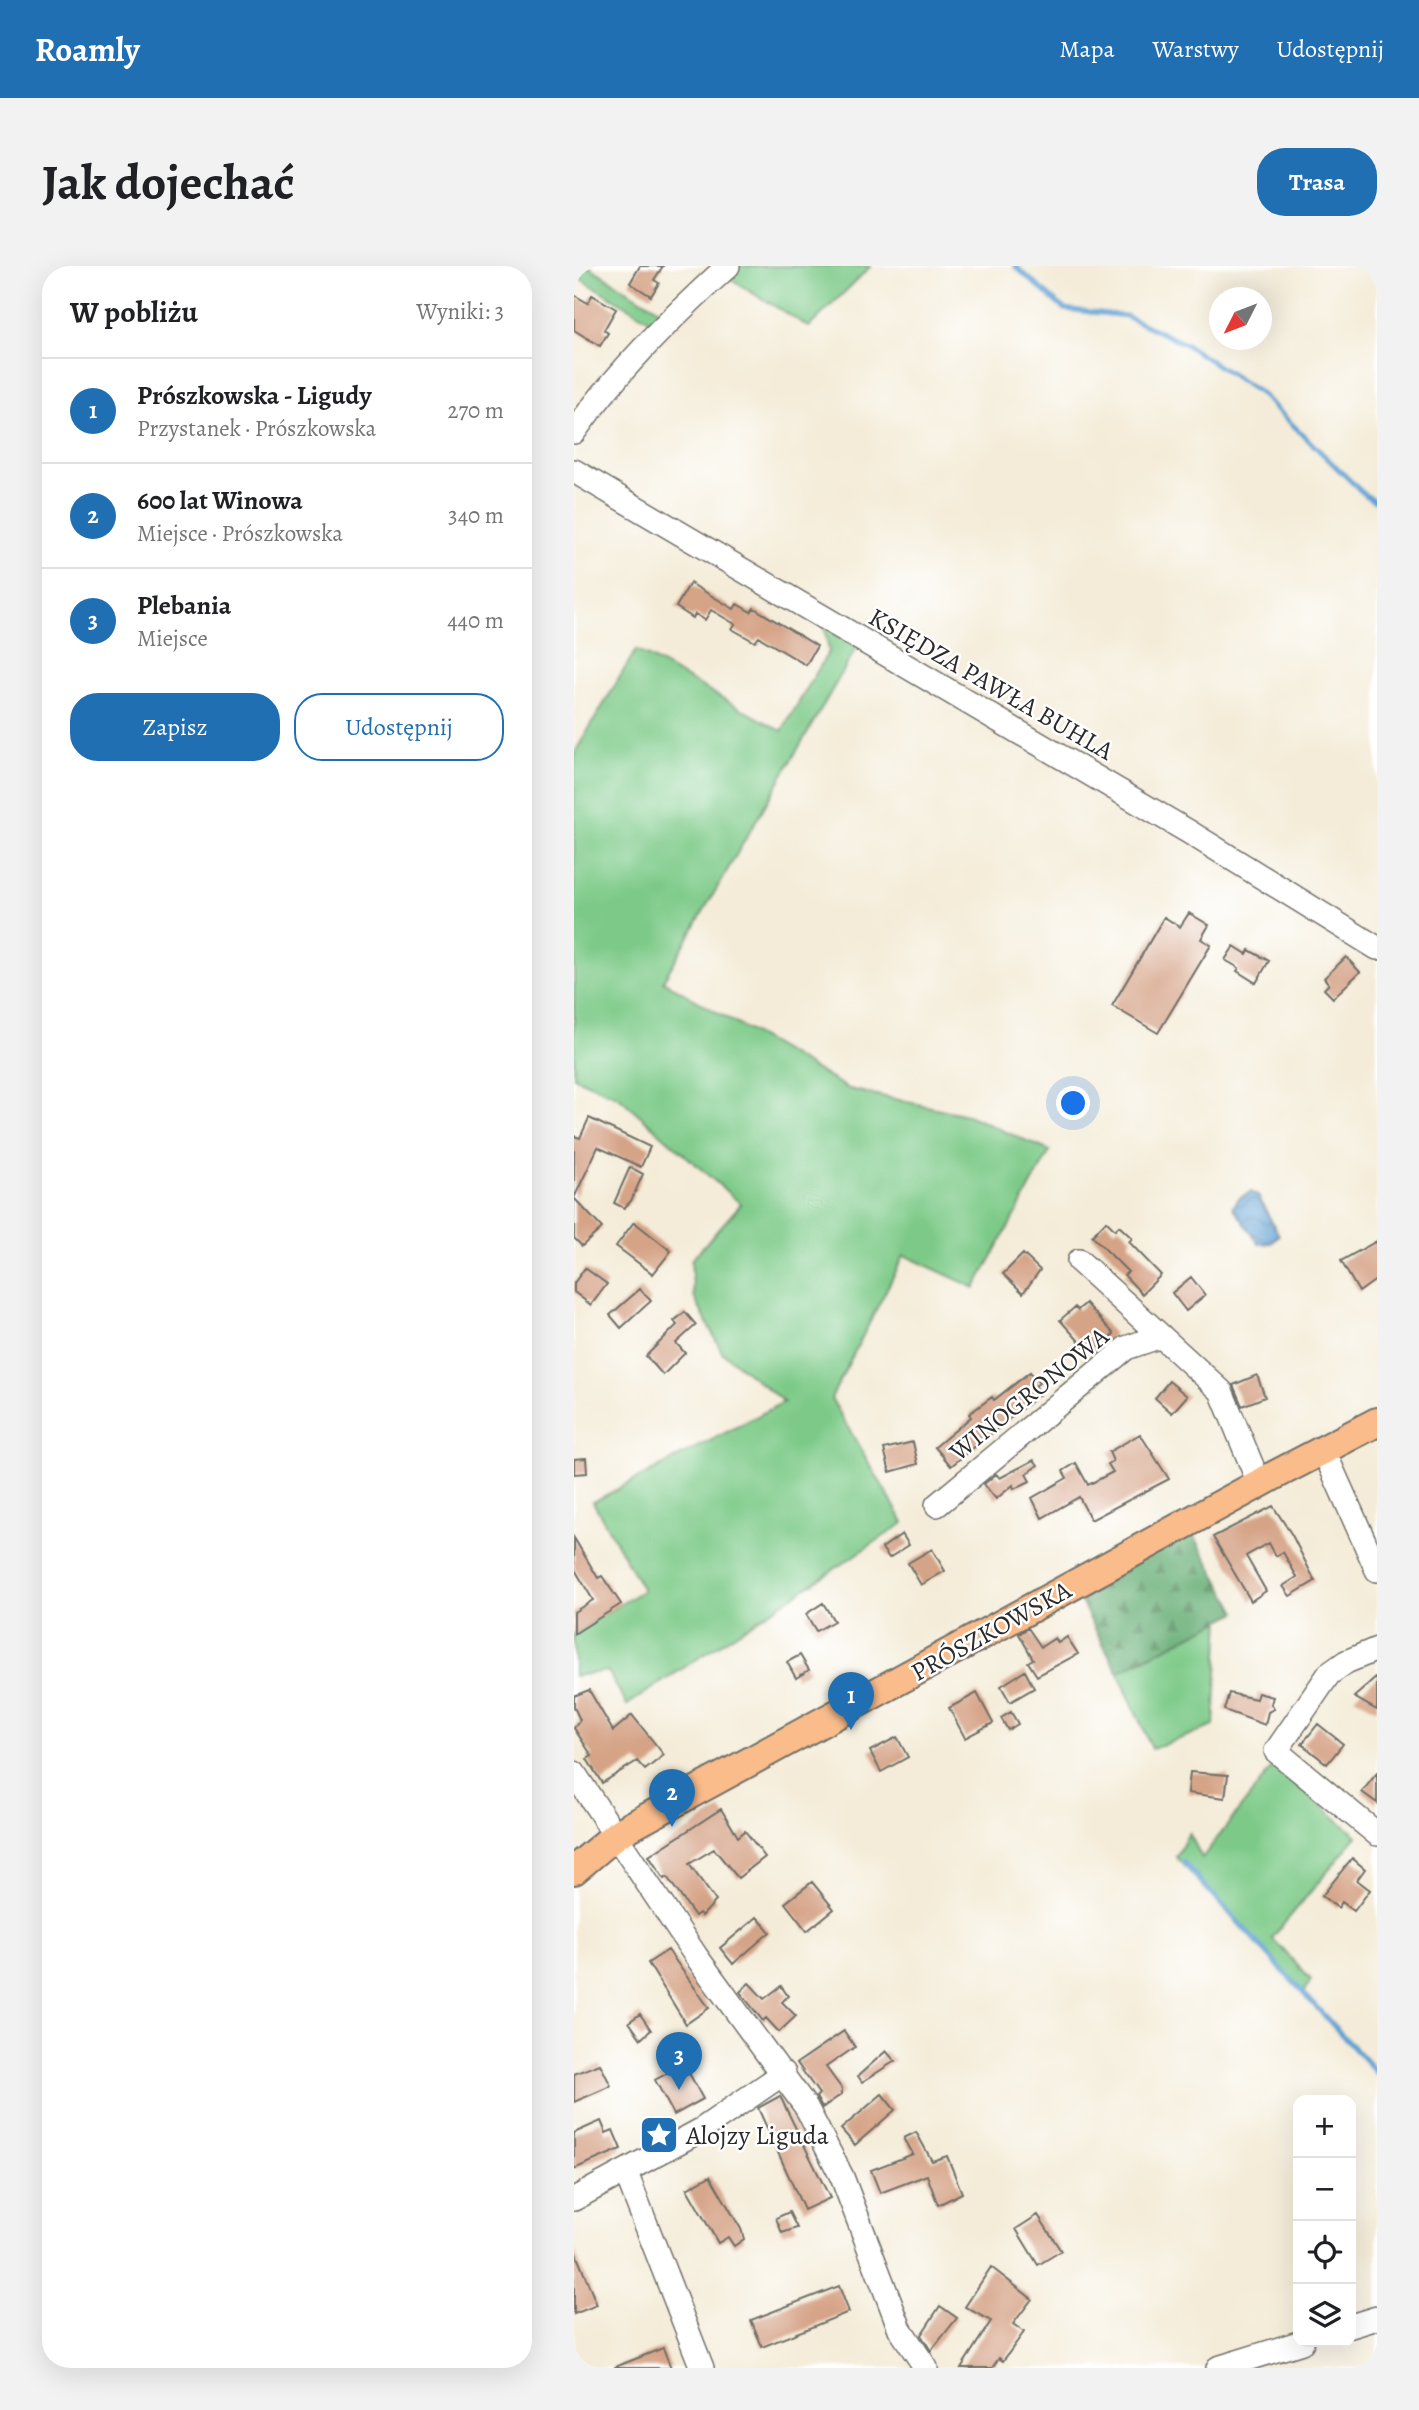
<!DOCTYPE html>
<html lang="pl">
<head>
<meta charset="utf-8">
<style>
  body { margin:0; font-family:Alegreya,serif; background:#f2f2f2; color:#202124 }
  .controls { position:absolute; right:21px; bottom:21px; display:grid; overflow:hidden; border-radius:14px; box-shadow:0 7px 28px #0002 }
  .controls button { width:63px; height:63px; display:grid; place-items:center; padding:0; border:0; border-bottom:2px solid #e0e0e0; background:#fff; color:#202124; font:35px sans-serif }
  .compass { position:absolute; left:635px; top:21px; width:63px; height:63px; border-radius:50%; background:#fff; box-shadow:0 7px 28px #0002; rotate:228deg }
  .you { position:absolute; left:500px; top:838px; width:24px; height:24px; margin:-18px; border:5px solid #fff; border-radius:50%; background:#1a73e8; box-shadow:0 0 0 10px #1a73e833 }
  .badge { display:grid; place-items:center; width:46px; height:46px; border-radius:50%; background:#1f6fb2; color:#fff; font-size:23px; font-weight:700 }
  .pin { position:absolute; translate:-50% -58px; filter:drop-shadow(0 2px 4px #0008) }
  .pin::after { content:''; position:absolute; top:37px; width:24px; height:21px; background:inherit; clip-path:polygon(0 0,100% 0,50% 100%) }
  .list { margin:0; padding:0; list-style:none }
  h2 { display:flex; justify-content:space-between; align-items:center; height:91px; margin:0; padding:0 28px; font-size:30px }
  h2 small { font-size:23px; font-weight:400; color:#757577 }
  .list li { display:grid; grid-template-columns:46px 1fr auto; gap:21px; align-items:center; box-sizing:border-box; height:105px; padding:0 28px; border-top:2px solid #e0e0e0 }
  .list b { display:block; font-size:26px; white-space:nowrap }
  .list p { margin:0; font-size:23px; white-space:nowrap; color:#757577 }
  .list em { font-size:23px; font-style:normal; color:#757577 }
  .actions { display:flex; gap:14px; padding:21px 28px }
  .actions a { flex:1; padding:16px 0; border:2px solid #1f6fb2; border-radius:28px; text-align:center; font-size:24px; color:#1f6fb2 }
  .actions .main { background:#1f6fb2; color:#fff }
  .icon { flex:none; width:38px; height:38px; fill:none; stroke:currentColor; stroke-width:2; stroke-linecap:round; stroke-linejoin:round }
  .map { position:relative; flex:none; width:803px; height:2102px; overflow:hidden; border-radius:28px }
  header { display:flex; align-items:center; gap:42px; box-sizing:border-box; height:98px; padding:0 35px; background:#1f6fb2; color:#fff }
  header strong { font-size:33px }
  nav { display:flex; gap:38px; margin-inline-start:auto; font-size:24px }
  .intro { display:flex; align-items:center; justify-content:space-between; box-sizing:border-box; height:168px; padding:0 42px }
  h1 { margin:0; font-size:49px }
  .button { padding:18px 32px; border-radius:28px; background:#1f6fb2; color:#fff; font-size:24px; font-weight:700 }
  main { display:flex; gap:42px; padding:0 42px }
  aside { flex:1; background:#fff; border-radius:28px; box-shadow:0 7px 28px #0002 }
  .map>svg:first-child { display:block }
  .grass { fill:#7dca88; stroke:#547a5a; stroke-width:2 }
  .forest { fill:url(#forest-firs); stroke:#486c50; stroke-width:2 }
  .water { fill:url(#water-waves); stroke:#44667e; stroke-width:2 }
  .lines { fill:none; stroke-linecap:round; stroke-linejoin:round }
  .stream { stroke:#5ea0d2; stroke-width:5 }
  .building { fill:#d5a386 }
  .minor-casing { stroke:#716f68; stroke-width:26 }
  .major-casing { stroke:#716f68; stroke-width:32 }
  .minor { stroke:#fff; stroke-width:23 }
  .major { stroke:#fabc8b; stroke-width:28 }
  .labels { text-anchor:middle; dominant-baseline:central; stroke-width:5; stroke-linejoin:round; paint-order:stroke }
  .street-label { font-size:26px; fill:#2b2b2b; stroke:#fff }
  .poi-label { font-size:26px; fill:#2b2b2b; stroke:#fff; text-anchor:start }
</style>
</head>
<body>
<header>
<strong>Roamly</strong>
<nav><a>Mapa</a><a>Warstwy</a><a>Udostępnij</a></nav>
</header>
<div class="intro"><h1>Jak dojechać</h1><a class="button">Trasa</a></div>
<main>
<aside>
<h2>W pobliżu<small>Wyniki: 3</small></h2>
<ul class="list">
<li><span class="badge">1</span><div><b>Prószkowska - Ligudy</b><p>Przystanek · Prószkowska</p></div><em>270 m</em></li>
<li><span class="badge">2</span><div><b>600 lat Winowa</b><p>Miejsce · Prószkowska</p></div><em>340 m</em></li>
<li><span class="badge">3</span><div><b>Plebania</b><p>Miejsce</p></div><em>440 m</em></li>
</ul>
<div class="actions"><a class="main">Zapisz</a><a>Udostępnij</a></div>
</aside>
<div class="map">
<svg width="803" height="2102" viewBox="0 0 803 2102">
  <defs>
    <pattern id="forest-firs" width="22" height="20" patternUnits="userSpaceOnUse" patternTransform="scale(1.75)"><rect width="22" height="20" fill="#66ae74"/><path d="M5 1l3.5 6h-7zM16 11l3.5 6h-7z" fill="#548e5f"/></pattern>
    <pattern id="water-waves" width="16" height="10" patternUnits="userSpaceOnUse" patternTransform="scale(1.75)"><rect width="16" height="10" fill="#5ea0d2"/><path d="M0 5q4-4 8 0t8 0" fill="none" stroke="#4e83ab"/></pattern>
  </defs>
  <rect width="100%" height="100%" fill="#fff"/>
  <filter id="ink" filterUnits="userSpaceOnUse"><feTurbulence type="fractalNoise" baseFrequency=".0143" numOctaves="2"/><feDisplacementMap in="SourceGraphic" scale="14" xChannelSelector="R" yChannelSelector="G"/><feConvolveMatrix kernelMatrix="1 2 1 2 8 2 1 2 1" color-interpolation-filters="sRGB"/></filter>
  <filter id="wash" filterUnits="userSpaceOnUse"><feTurbulence type="fractalNoise" baseFrequency=".00686" numOctaves="4" result="noise"/><feDisplacementMap in="SourceGraphic" scale="28" xChannelSelector="R" yChannelSelector="G"/><feGaussianBlur stdDeviation="1.57" result="paint"/><feColorMatrix in="noise" values="0 0 0 0 0 0 0 0 0 0 0 0 0 0 0 0 0 1.4 0 .05"/><feComposite in="paint" operator="in"/></filter>
  <g filter="url(#wash)">
    <rect width="100%" height="100%" fill="#f4ecd8"/>
    <path class="grass" d="M0 0H14L98 52 89 62 0 9Z
      M154 0H297L235 61 146 7Z
      M248 351 287 374 89 715 275 823 393 849 476 885 401 1022 330 989 257 1132 330 1257 53 1439 34 1405 0 1410V1368L69 1324 19 1236 210 1136 148 1086 120 1031 117 994 167 938 45 831 0 811V488L62 384 208 465 255 385Z
      M646 1354 640 1460 578 1483 544 1406Z
      M700 1499 783 1570 698 1672 737 1714 729 1728 602 1591 615 1567 628 1592Z"/>
    <path class="forest" d="M613 1257 663 1346 544 1406 507 1336Z"/>
    <path class="water" d="M677 926 684 930 705 969 698 977 685 978 659 941 665 932Z"/>
    <g class="lines">
      <path class="stream" d="M441 0 490 43 552 50 611 78 687 128 791 229 803 236
        M609 1596 803 1807"/>
    </g>
    <g id="blocks">
      <path class="building" d="M66 0H89L80 14 85 17 77 30 56 17Z
        M0 29 14 37 18 29 42 43 30 64 34 67 26 80 0 64Z
        M116 317 160 343 163 338 177 346 180 342 243 380 232 399 185 371 181 376 158 363 161 358 137 344 131 354 121 348 119 352 102 341Z
        M615 647 635 659 627 673 637 679 584 767 538 740 590 651 606 661Z
        M660 680 673 688 675 684 695 695 682 717 663 705 665 702 651 694Z
        M772 691 786 706 759 732 750 723 755 718 750 712Z
        M15 852 76 881 67 901 24 881 0 932 28 962 8 980 0 972V870L6 872Z
        M56 901 69 908 57 935 50 942 40 937Z
        M532 955 541 964 545 960 558 972 555 976 587 1009 568 1028 550 1009 554 1006 518 970Z
        M60 956 97 985 79 1008 42 980Z
        M803 975V1013L785 1026 767 995Z
        M449 988 466 1004 449 1027 429 1008Z
        M11 1002 33 1018 17 1039 0 1026V1017Z
        M617 1011 631 1029 612 1045 598 1027Z
        M66 1023 77 1035 47 1062 36 1049Z
        M512 1037 540 1068 521 1086 516 1081 513 1084 486 1054 501 1041 504 1044Z
        M111 1046 122 1059 102 1077 111 1087 89 1109 72 1090 103 1059 100 1055Z
        M456 1106 465 1117 461 1120 467 1127 377 1200 361 1181 397 1151 395 1148 418 1131 420 1134Z
        M683 1109 691 1131 668 1140 659 1119Z
        M595 1115 613 1130 598 1147 581 1132Z
        M566 1168 595 1213 517 1254 505 1231 468 1252 458 1232 493 1212 489 1205 502 1197 514 1219 539 1206 534 1198 539 1195 535 1186Z
        M339 1176 344 1198 316 1206 310 1183Z
        M12 1192 13 1207 0 1208V1193Z
        M460 1194 464 1199 452 1208 456 1215 440 1223 439 1219 422 1233 410 1218 422 1208 426 1212Z
        M699 1240 718 1269 741 1315 716 1330 709 1320 723 1311 709 1286 702 1290 695 1277 672 1290 692 1325 677 1335 639 1271Z
        M328 1268 335 1279 315 1292 308 1282Z
        M0 1272 24 1312 28 1310 47 1338 0 1368V1346L19 1334 0 1302Z
        M358 1283 371 1305 347 1319 334 1297Z
        M249 1337 260 1355 242 1365 232 1348Z
        M454 1362 467 1381 481 1372 484 1377 493 1371 504 1388 463 1410 454 1396 459 1393 445 1368Z
        M226 1389 235 1404 222 1412 213 1396Z
        M451 1405 460 1422 436 1436 427 1420Z
        M803 1411V1444L780 1431Z
        M15 1424 39 1465 58 1449 90 1489 71 1504 63 1495 28 1517 13 1493 18 1490 0 1462 6 1454 0 1441V1430Z
        M403 1427 419 1457 391 1472 375 1442Z
        M655 1427 682 1433 684 1427 699 1431 697 1438 700 1443 694 1446 691 1459 650 1444Z
        M437 1446 444 1458 434 1464 427 1452Z
        M744 1458 769 1478 753 1498 728 1478Z
        M323 1471 334 1491 307 1506 296 1485Z
        M616 1506 654 1509 651 1532 614 1527Z
        M803 1507V1537L788 1526Z
        M147 1543 164 1571 171 1565 191 1591 164 1612 140 1583 115 1598 142 1635 128 1650 125 1647 121 1650 93 1611 90 1613 75 1590Z
        M778 1592 791 1603 783 1614 796 1624 780 1645 768 1636 764 1642 748 1630Z
        M238 1616 260 1643 233 1665 211 1637Z
        M183 1651 196 1666 159 1698 146 1682Z
        M94 1684 135 1742 112 1758 74 1697Z
        M175 1717 190 1733 207 1720 214 1730 208 1736 222 1750 205 1766 192 1752 189 1755 166 1726Z
        M66 1748 77 1764 67 1773 55 1756Z
        M270 1765 281 1781 252 1801 268 1823V1828L248 1842 242 1831 245 1828 223 1797Z
        M312 1785 321 1795 288 1816 284 1810Z
        M26 1798 37 1820 0 1836V1808Z
        M99 1804 103 1811 114 1805 129 1833 100 1849 81 1814Z
        M308 1828 321 1844 281 1879 267 1863Z
        M206 1830 256 1932 230 1944 184 1842Z
        M27 1855 32 1867 39 1864 47 1883 0 1903V1867Z
        M342 1866 358 1895 373 1890 388 1927 364 1939 353 1909 306 1927 297 1904 339 1888 330 1872Z
        M136 1910 167 1963 170 1973 160 1980 154 1971 144 1977 113 1923Z
        M215 1946 223 1962 208 1967 202 1952Z
        M464 1949 487 1985 464 1999 442 1963Z
        M0 1983 23 2039 0 2048Z
        M417 2001 458 2033 439 2058 450 2066 429 2095 425 2092 418 2102H387L417 2055 391 2041Z
        M265 2020 275 2046 188 2081 177 2054Z
        M366 2040 383 2052 357 2085 347 2069Z
        M89 2082 97 2102H41V2101Z"/>
    </g>
  </g>
  <g filter="url(#ink)">
    <use href="#blocks" fill-opacity="0" stroke="#716f68" stroke-width="2"/>
    <g class="lines">
      <g class="minor-casing">
        <path id="minor" d="M0 166C44 104 98 51 154 0
          M0 205 615 566 803 682
          M505 995 647 1125 685 1217
          M749 1183 803 1304
          M363 1239 552 1082 587 1070
          M803 1383 772 1396 755 1408 702 1485 803 1568
          M0 1507 122 1690 232 1841 268 1911 326 2063 352 2102
          M52 1907 128 2102
          M0 1933 127 1864 210 1807
          M777 2060 803 2052
          M644 2102 728 2076"/>
      </g>
      <g class="major-casing">
        <path id="major" d="M0 1604 43 1568 701 1209 803 1156"/>
      </g>
      <use href="#minor" class="minor"/>
      <use href="#major" class="major"/>
    </g>
  </g>
  <defs>
    <g id="sight-square" transform="scale(2.0125)"><rect x="-9" y="-9" width="18" height="18" rx="4" fill="#1f6fb2" stroke="#fff"/><path d="M0-6L1.8-2.2L6-1.7L2.9 1.2L3.7 5.4L0 3.3L-3.7 5.4L-2.9 1.2L-6-1.7L-1.8-2.2Z" fill="#fff"/></g>
  </defs>
  <g fill-rule="evenodd">
    <use href="#sight-square" x="85" y="1869"/>
  </g>
  <g class="labels">
    <g class="street-label">
      <text transform="translate(417 418) rotate(30)">KSIĘDZA PAWŁA BUHLA</text>
      <text transform="translate(455 1128) rotate(-39)">WINOGRONOWA</text>
      <text transform="translate(417 1365) rotate(-29)">PRÓSZKOWSKA</text>
    </g>
    <g class="poi-label">
      <text x="112" y="1869">Alojzy Liguda</text>
    </g>
  </g>
</svg>
<div class="controls">
<button>+</button>
<button>−</button>
<button><svg class="icon" aria-label="locate" viewBox="0 0 24 24"><circle cx="12" cy="12" r="6"/><path d="M12 2v4M12 18v4M2 12h4M18 12h4"/></svg></button>
<button><svg class="icon" aria-label="layers" viewBox="0 0 24 24"><path d="M12 4l9 5-9 5-9-5zM3 14l9 5 9-5"/></svg></button>
</div>
<svg class="compass" viewBox="-18 -18 36 36"><path d="M0-13l5 13h-10z" fill="#e53935"/><path d="M0 13l5-13h-10z" fill="#757577"/></svg>
<div class="you"></div>
<div class="pin badge" style="left:277px;top:1464px">1</div>
<div class="pin badge" style="left:98px;top:1561px">2</div>
<div class="pin badge" style="left:105px;top:1824px">3</div>
</div>
</main>
</body>
</html>
